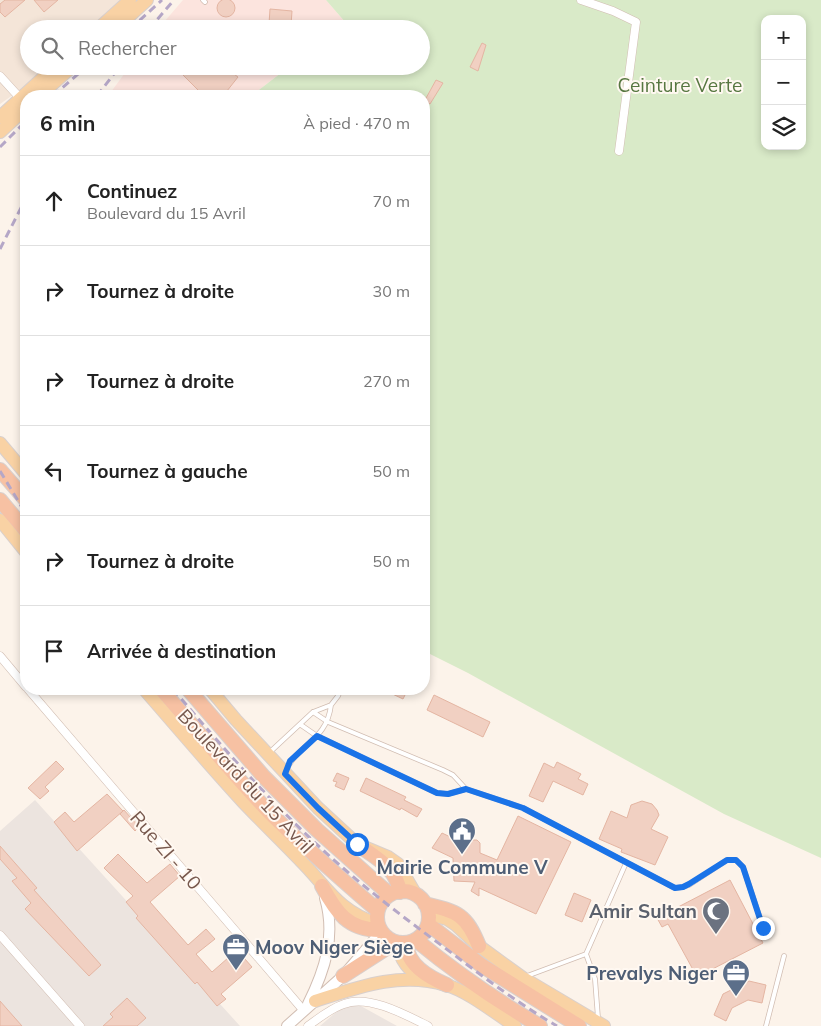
<!DOCTYPE html>
<html lang="fr">
<head>
<meta charset="utf-8">
<style>
  body { margin:0; font-family:Mulish,sans-serif; background:#f2f2f2; color:#222 }
  .controls { position:absolute; right:15px; top:15px; display:grid; overflow:hidden; border-radius:10px; box-shadow:0 2px 8px #0003 }
  .controls button { width:45px; height:45px; display:grid; place-items:center; padding:0; border:0; border-bottom:1px solid #e0e0e0; background:#fff; color:#222; font:25px sans-serif }
  .stop { position:absolute; width:15px; height:15px; margin:-11px; border:4px solid #1a73e8; border-radius:50%; background:#fff }
  .stop.end { background:#1a73e8; border-color:#fff; box-shadow:0 1px 5px #0008 }
  .list { margin:0; padding:0; list-style:none }
  h2 { display:flex; justify-content:space-between; align-items:center; height:65px; margin:0; padding:0 20px; font-size:21px }
  h2 small { font-size:16px; font-weight:400; color:#767676 }
  .list li { display:grid; grid-template-columns:32px 1fr auto; gap:15px; align-items:center; box-sizing:border-box; height:90px; padding:0 20px; border-top:1px solid #e0e0e0 }
  .list b { display:block; font-size:19px; white-space:nowrap }
  .list p { margin:0; font-size:16px; white-space:nowrap; color:#767676 }
  .list em { font-size:16px; font-style:normal; color:#767676 }
  .icon { flex:none; width:28px; height:28px; fill:none; stroke:currentColor; stroke-width:2; stroke-linecap:round; stroke-linejoin:round }
  .map { position:relative; flex:none; width:821px; height:1026px; overflow:hidden }
  .search { position:absolute; background:#fff; box-shadow:0 2px 8px #0003; left:20px; top:20px; width:410px; height:55px; display:flex; align-items:center; gap:12px; box-sizing:border-box; padding:0 18px; border-radius:28px; color:#767676; font-size:19px }
  .panel { position:absolute; background:#fff; box-shadow:0 2px 8px #0003; left:20px; top:90px; width:410px; height:605px; border-radius:20px }
  .map>svg:first-child { display:block }
  .residential { fill:#f4e5d8 }
  .commercial { fill:#fce4de }
  .industrial { fill:#ece4df }
  .green { fill:#d9eac8; fill-rule:evenodd }
  .building { fill:#f1d0c2; stroke:#e4b5a2 }
  .lines { fill:none; stroke-linecap:round; stroke-linejoin:round }
  .service-casing { stroke:#d1bdb2; stroke-width:5.5 }
  .minor-casing { stroke:#d1bdb2; stroke-width:9 }
  .tertiary-casing { stroke:#d1bdb2; stroke-width:12 }
  .primary-casing { stroke:#d9d0cd; stroke-width:14 }
  .trunk-casing { stroke:#d9d0cd; stroke-width:16 }
  .service { stroke:#fff; stroke-width:4 }
  .minor { stroke:#fff; stroke-width:8 }
  .tertiary { stroke:#fff; stroke-width:10 }
  .primary { stroke:#f9d2a4; stroke-width:12 }
  .trunk { stroke:#f7c1a3; stroke-width:14 }
  .rail { stroke:#b5a7c7; stroke-width:3; stroke-dasharray:8 5; stroke-linecap:butt }
  .route { stroke:#1a73e8; stroke-width:6 }
  .labels { text-anchor:middle; dominant-baseline:central; stroke-width:4; stroke-linejoin:round; paint-order:stroke }
  .park-label { font-size:19px; fill:#577741; stroke:#fff8f1 }
  .street-label { font-size:19px; fill:#77584d; stroke:#fff8f1 }
  .service-label { font-size:19px; font-weight:bold; fill:#4e5e75; stroke:#fff8f1 }
  .worship-label { font-size:19px; font-weight:bold; fill:#5b616d; stroke:#fff8f1; text-anchor:end }
</style>
</head>
<body>
<div class="map">
<svg width="821" height="1026" viewBox="0 0 821 1026">
  <rect width="100%" height="100%" fill="#fcf3ea"/>
  <path class="residential" d="M0 0H149L108 29H29V66H54L0 104Z"/>
  <path class="commercial" d="M183 0H326L346 23 339 29H158Z
    M130 66H290L251 96H108Z"/>
  <path class="industrial" d="M35 800 240 1026H0V831Z
    M350 1000 397 1026H320Z"/>
  <path class="green" d="M326 0H821V858L724 814 468 673 424 651V96H251L290 66H421V29H339L346 23ZM765 19H802V146H765Z"/>
  <path class="building" d="M217 8a9 9 0 1 1 18 0a9 9 0 1 1-18 0Z
    M5 0H25L5 17 0 12V4Z
    M34 0H58L44 12Z
    M270 9 292 11 291 25 269 24Z
    M482 43 486 45 478 71 470 67Z
    M191 66H223L238 77 223 96H204L183 75Z
    M436 80 443 83 430 104 425 100Z
    M382 689H408L403 699Z
    M434 695 490 722 483 737 427 710Z
    M56 761 64 769 45 787 49 791 40 799 28 788Z
    M557 762 581 774 578 779 588 784 583 795 553 781 543 802 529 796 544 763 554 768Z
    M337 773 349 778 344 790 335 786 337 782 333 781Z
    M366 778 406 797 404 800 422 809 417 817 401 808 400 810 360 791Z
    M107 794 123 811 77 851 54 822 65 812 74 822Z
    M642 801 652 804 657 810 659 815 651 829 668 837 655 865 621 852 622 849 599 839 611 811 627 818 631 805Z
    M124 810 139 827 135 831 120 814Z
    M518 816 571 842 536 914 479 888V896L471 891 475 882 454 881 453 858 432 848 442 833 465 844 468 840H477L480 843V853L497 860Z
    M0 846 37 888 34 890 101 965 89 976 25 909 31 903 12 881 17 878 0 859Z
    M118 854 147 883 170 864 180 876 150 902 188 945 206 929 215 939 196 954 212 972 237 950 252 967 221 994 226 999 217 1006 197 982 195 984 136 918 138 916 126 902 133 896 104 868Z
    M730 880 763 943 697 977 668 924 662 927 657 918Z
    M574 893 591 900 582 922 565 915Z
    M749 981 766 985 762 1003 748 1000 732 1008 726 1021 714 1015 723 994Z
    M127 998 146 1018 137 1026H103L113 1017 110 1014Z
    M0 1001 7 1009 22 1026H0Z"/>
  <g class="lines">
    <g class="service-casing">
      <path id="service" d="M203 0 205 2
        M313 712 328 722 443 770 453 775 466 789 523 808 675 888 683 887 689 885 727 860H736L743 867 763 927
        M301 725 317 736 437 793 448 794 466 789
        M270 752 313 712 331 705 338 696 341 689
        M286 771C297 744 327 741 331 705
        M527 976 586 954
        M598 1018 595 979 586 954 626 863
        M766 1026 784 956"/>
    </g>
    <g class="minor-casing">
      <path id="minor" d="M581 0 613 11 636 22 619 151
        M0 76 20 98
        M0 656 26 687
        M28 689 304 1011
        M0 935 80 1026
        M308 1026C319 1018 331 1008 344 1004 368 994 406 1015 428 1026"/>
    </g>
    <g class="tertiary-casing">
      <path id="tertiary" d="M308 1004C325 970 336 936 325 898
        M287 1026 343 976 375 939 380 930"/>
    </g>
    <g class="primary-casing">
      <path id="primary" d="M98 29 130 0
        M115 29 147 0
        M39 96 73 66
        M0 117 56 66
        M0 132 26 108
        M0 443 26 474
        M0 520 26 552
        M144 689C177 727 210 766 244 803 262 822 282 841 300 860 328 888 337 910 377 924
        M210 689 236 720 318 808 357 844 388 857 398 864 416 895
        M428 914 447 919 456 925 479 946 523 978 604 1026
        M397 942C399 959 410 973 425 980
        M315 1001C358 987 401 971 446 985 468 991 495 1013 515 1026"/>
    </g>
    <g class="trunk-casing">
      <path id="trunk" d="M0 470 26 500
        M0 500 26 531
        M161 689C196 729 230 771 267 810 302 845 340 878 377 910
        M188 689 264 777 317 830 389 894
        M357 844C376 858 396 867 400 892
        M322 886C336 912 348 930 380 930
        M377 917a26 26 0 1 1 52 0a26 26 0 1 1-52 0Z
        M425 904C458 912 466 914 479 946
        M428 924 481 965 579 1026
        M416 940C455 972 497 1001 540 1026
        M406 943C407 965 428 977 447 985
        M343 976 396 942"/>
    </g>
    <use href="#service" class="service"/>
    <use href="#minor" class="minor"/>
    <use href="#tertiary" class="tertiary"/>
    <use href="#primary" class="primary"/>
    <use href="#trunk" class="trunk"/>
    <path class="rail" d="M130 29 162 0
      M149 29 174 0
      M53 96 87 66
      M97 96 120 66
      M0 147 26 121
      M0 249 26 198
      M0 471 26 514
      M173 689C226 752 281 814 343 868 375 896 410 922 445 948 481 975 517 1003 557 1026"/>
  </g>
  <g class="lines">
    <path class="route" d="M357 844 318 808 285 774 290 761 317 736 437 793 448 794 466 789 523 808 675 888 683 887 689 884 727 860H736L743 867 763 928"/>
  </g>
  <defs>
    <g id="civic-pin" transform="scale(1.4375)"><path d="M0 17L-7.5 6A9.5 9.5 0 1 1 7.5 6Z" fill="#5c6f8a" stroke="#fff8f1"/><path d="M-.6-6.5H3V-4.5H.6V-3L4-1V1h2V6H-6V1h2V-1L-.6-3ZM-1.2 2.5V6h2.4V2.5Z" fill="#fff"/></g>
    <g id="mosque-pin" transform="scale(1.4375)"><path d="M0 17L-7.5 6A9.5 9.5 0 1 1 7.5 6Z" fill="#6b7280" stroke="#fff8f1"/><path d="M3.5-4.9A6 6 0 1 0 3.5 4.9A5 5 0 1 1 3.5-4.9Z" fill="#fff"/></g>
    <g id="office-pin" transform="scale(1.4375)"><path d="M0 17L-7.5 6A9.5 9.5 0 1 1 7.5 6Z" fill="#5c6f8a" stroke="#fff8f1"/><path d="M-6-3h4V-5.5h4V-3h4V5H-6ZM-1-4.5V-3h2v-1.5ZM-6 0V1H6V0Z" fill="#fff"/></g>
  </defs>
  <g fill-rule="evenodd">
    <use href="#civic-pin" x="462" y="831"/>
    <use href="#mosque-pin" x="716" y="911"/>
    <use href="#office-pin" x="236" y="947"/>
    <use href="#office-pin" x="736" y="973"/>
  </g>
  <g class="labels">
    <g class="park-label">
      <text x="680" y="85">Ceinture Verte</text>
    </g>
    <g class="street-label">
      <text transform="translate(246 781) rotate(47)">Boulevard du 15 Avril</text>
      <text transform="translate(166 850) rotate(49)">Rue ZI - 10</text>
    </g>
    <g class="service-label">
      <text x="462" y="867">Mairie Commune V</text>
      <text x="255" y="947" text-anchor="start">Moov Niger Siège</text>
      <text x="717" y="973" text-anchor="end">Prevalys Niger</text>
    </g>
    <g class="worship-label">
      <text x="697" y="911">Amir Sultan</text>
    </g>
  </g>
</svg>
<div class="controls">
<button>+</button>
<button>−</button>
<button><svg class="icon" aria-label="layers" viewBox="0 0 24 24"><path d="M12 4l9 5-9 5-9-5zM3 14l9 5 9-5"/></svg></button>
</div>
<div class="stop" style="left:357px;top:844px"></div>
<div class="stop end" style="left:763px;top:928px"></div>
<div class="search"><svg class="icon" aria-label="search" viewBox="0 0 24 24"><circle cx="10" cy="10" r="6"/><path d="M15 15l6 6"/></svg>Rechercher</div>
<section class="panel">
<h2>6 min<small>À pied · 470 m</small></h2>
<ul class="list">
<li><svg class="icon" aria-label="ahead" viewBox="0 0 24 24"><path d="M12 20V5M6 11l6-6 6 6"/></svg><div><b>Continuez</b><p>Boulevard du 15 Avril</p></div><em>70 m</em></li>
<li><svg class="icon" aria-label="right" viewBox="0 0 24 24"><path d="M7 20v-9h11M14 6l5 5-5 5"/></svg><div><b>Tournez à droite</b></div><em>30 m</em></li>
<li><svg class="icon" aria-label="right" viewBox="0 0 24 24"><path d="M7 20v-9h11M14 6l5 5-5 5"/></svg><div><b>Tournez à droite</b></div><em>270 m</em></li>
<li><svg class="icon" aria-label="left" viewBox="0 0 24 24"><path d="M17 20v-9H6M10 6l-5 5 5 5"/></svg><div><b>Tournez à gauche</b></div><em>50 m</em></li>
<li><svg class="icon" aria-label="right" viewBox="0 0 24 24"><path d="M7 20v-9h11M14 6l5 5-5 5"/></svg><div><b>Tournez à droite</b></div><em>50 m</em></li>
<li><svg class="icon" aria-label="arrive" viewBox="0 0 24 24"><path d="M6 21V4h12l-3 4 3 4H6"/></svg><div><b>Arrivée à destination</b></div></li>
</ul>
</section>
</div>
</body>
</html>
